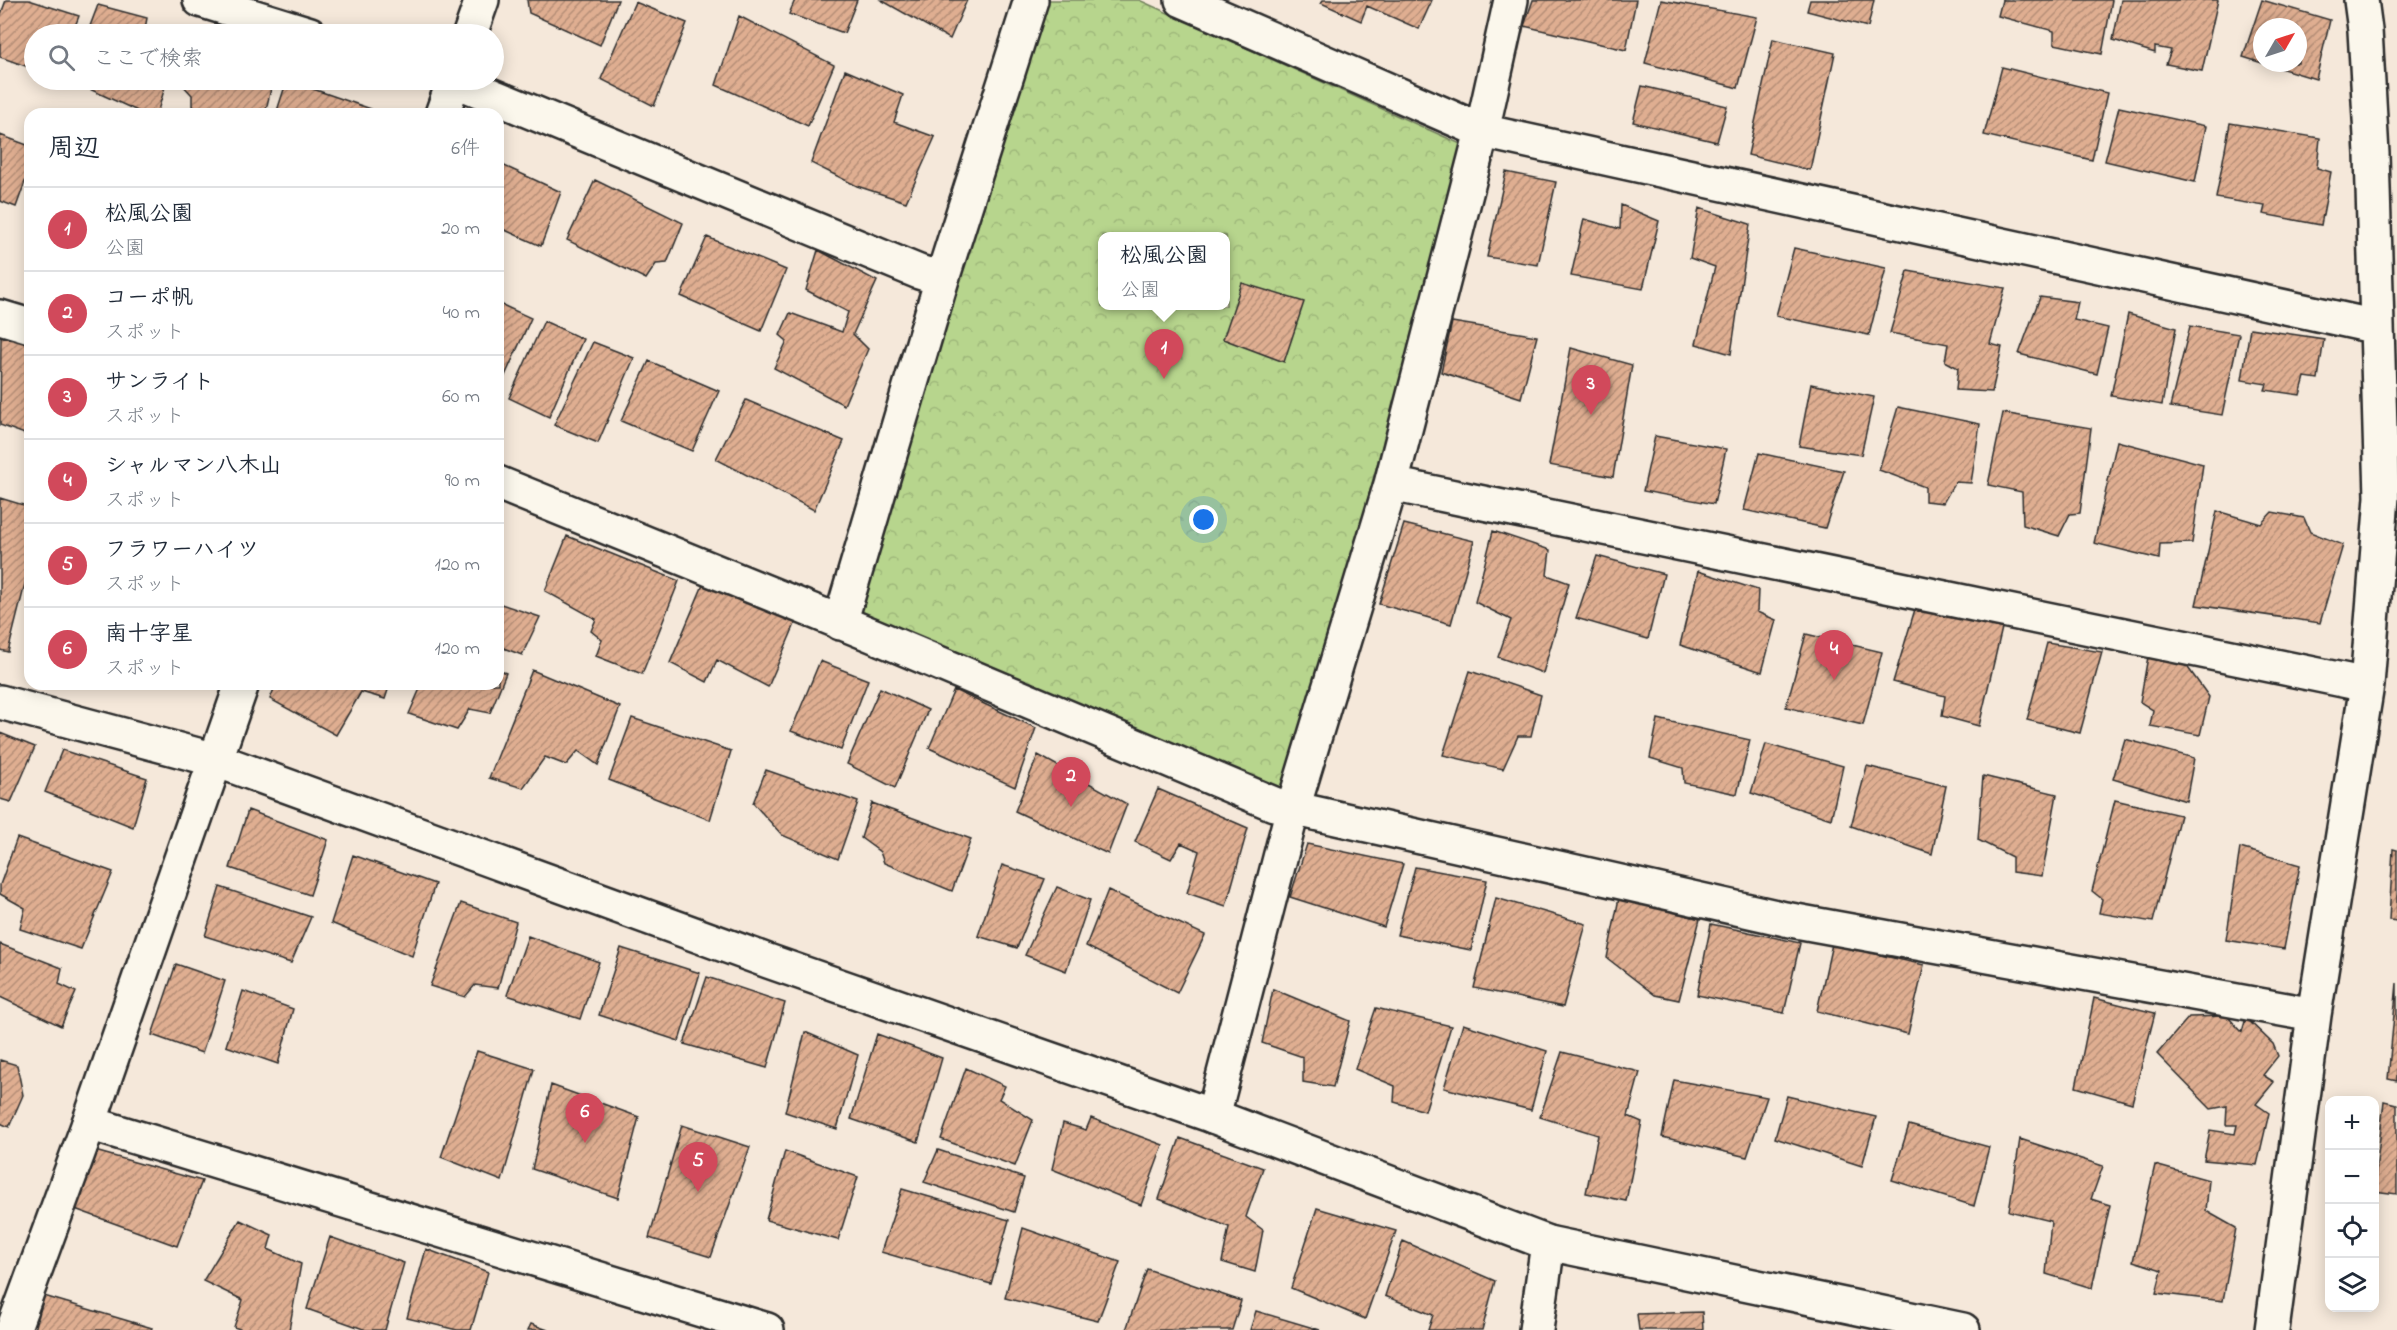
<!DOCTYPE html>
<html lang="ja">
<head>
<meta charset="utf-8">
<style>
  body { margin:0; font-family:"Indie Flower","Klee One",sans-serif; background:#f6f6f7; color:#1f2937 }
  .controls { position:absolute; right:18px; bottom:18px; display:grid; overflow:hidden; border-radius:12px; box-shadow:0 3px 15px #0003 }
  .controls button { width:54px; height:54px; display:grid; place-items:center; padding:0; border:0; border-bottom:2px solid #e0e1e3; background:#fff; color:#1f2937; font:30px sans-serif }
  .compass { position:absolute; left:2253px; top:18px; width:54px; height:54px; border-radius:50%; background:#fff; box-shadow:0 3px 15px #0003; rotate:51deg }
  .you { position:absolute; left:1204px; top:520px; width:21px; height:21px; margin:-15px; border:4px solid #fff; border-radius:50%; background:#1a73e8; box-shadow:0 0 0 9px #1a73e833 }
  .badge { display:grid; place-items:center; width:39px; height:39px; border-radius:50%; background:#d1495b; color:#fff; font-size:20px; font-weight:700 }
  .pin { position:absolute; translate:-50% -50px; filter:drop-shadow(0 2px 3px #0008) }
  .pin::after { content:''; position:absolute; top:32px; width:21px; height:18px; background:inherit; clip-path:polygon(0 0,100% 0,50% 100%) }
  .popup { position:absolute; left:1098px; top:232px; width:132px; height:78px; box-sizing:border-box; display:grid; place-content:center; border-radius:12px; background:#fff; filter:drop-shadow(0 2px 4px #0005); font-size:20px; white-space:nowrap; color:#747a83 }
  .popup b { font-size:22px; color:#1f2937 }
  .popup::after { content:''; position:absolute; left:50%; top:100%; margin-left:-12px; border:12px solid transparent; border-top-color:#fff }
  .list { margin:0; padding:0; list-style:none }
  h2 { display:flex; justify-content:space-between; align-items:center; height:78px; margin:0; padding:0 24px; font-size:26px }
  h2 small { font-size:20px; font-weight:400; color:#747a83 }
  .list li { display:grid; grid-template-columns:39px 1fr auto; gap:18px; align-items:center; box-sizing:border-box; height:84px; padding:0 24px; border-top:2px solid #e0e1e3 }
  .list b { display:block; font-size:22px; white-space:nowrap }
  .list p { margin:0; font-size:20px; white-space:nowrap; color:#747a83 }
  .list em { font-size:20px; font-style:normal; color:#747a83 }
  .icon { flex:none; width:33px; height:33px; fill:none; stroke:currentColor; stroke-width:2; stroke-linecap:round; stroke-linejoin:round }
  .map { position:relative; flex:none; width:2397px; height:1330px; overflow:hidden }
  .search { position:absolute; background:#fff; box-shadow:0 3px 15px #0003; left:24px; top:24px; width:480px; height:66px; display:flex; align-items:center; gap:15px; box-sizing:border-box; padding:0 21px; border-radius:33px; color:#747a83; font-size:22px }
  .panel { position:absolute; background:#fff; box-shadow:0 3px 15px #0003; left:24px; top:108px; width:480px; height:582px; border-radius:18px }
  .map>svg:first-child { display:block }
  .park { fill:url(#park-crowns); stroke:#71805c; stroke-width:1.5; fill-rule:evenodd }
  .building { fill:url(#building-hatch); stroke:#2b2b2b; stroke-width:1.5 }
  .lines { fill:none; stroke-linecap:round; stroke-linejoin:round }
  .minor-casing { stroke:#2b2b2b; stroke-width:38 }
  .tertiary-casing { stroke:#2b2b2b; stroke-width:38 }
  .minor { stroke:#fbf7ec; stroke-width:33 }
  .tertiary { stroke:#fbf7ec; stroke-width:33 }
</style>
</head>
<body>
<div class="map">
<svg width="2397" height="1330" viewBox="0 0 2397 1330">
  <defs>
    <pattern id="park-crowns" width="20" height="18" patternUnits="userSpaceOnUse" patternTransform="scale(1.5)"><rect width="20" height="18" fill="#b7d58d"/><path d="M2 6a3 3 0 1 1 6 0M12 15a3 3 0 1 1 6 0" fill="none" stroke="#9eb77a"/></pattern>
    <pattern id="building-hatch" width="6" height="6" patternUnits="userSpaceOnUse" patternTransform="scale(1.5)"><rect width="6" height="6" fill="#dfae91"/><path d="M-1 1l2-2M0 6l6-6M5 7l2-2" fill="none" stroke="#b58e77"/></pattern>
  </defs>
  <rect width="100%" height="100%" fill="#f5e8da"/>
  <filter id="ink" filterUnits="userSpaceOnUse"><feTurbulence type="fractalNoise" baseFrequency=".0167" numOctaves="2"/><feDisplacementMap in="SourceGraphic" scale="12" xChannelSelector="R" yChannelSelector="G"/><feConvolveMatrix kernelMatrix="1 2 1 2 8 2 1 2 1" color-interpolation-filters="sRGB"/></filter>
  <g filter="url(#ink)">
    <path class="park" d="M1045 0H1139L1465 146 1287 792 856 611ZM1102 236H1226V306H1102Z"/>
    <path class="building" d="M6 0H29L79 16 72 34H34V69L0 57V17Z
      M527 0H618L600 45 529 13Z
      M795 0H857L844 33 789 14Z
      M881 0H967L950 39Z
      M1323 0H1432L1419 29 1367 6 1361 21 1321 3Z
      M1533 0H1636L1626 50 1524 26Z
      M1661 0 1757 17 1738 88 1645 63Z
      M1810 0H1874L1868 27 1807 11Z
      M2002 0H2112L2102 54 2054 44V31L1998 16Z
      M2121 0H2218L2202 71 2166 64 2171 50 2155 47V53L2113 40Z
      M2262 0 2330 20 2316 79 2263 63H2298V27H2262V63L2243 57Z
      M635 2 687 23 654 106 601 79Z
      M98 5 147 18 144 34H87Z
      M739 16 834 65 808 126 716 85Z
      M1773 39 1835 53 1810 170 1748 155Z
      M2002 67 2107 93 2092 160 1984 135Z
      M845 70 903 95 894 122 935 137 906 202 857 186 811 163Z
      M70 80H167L157 114H144Z
      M182 80H273L265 114H208L192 106V95L181 83Z
      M287 80 371 109 369 114H276Z
      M1642 86 1727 106 1717 142 1633 122Z
      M2119 107 2206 126 2195 182 2105 161Z
      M2230 123 2320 138 2317 168 2331 172 2321 225 2263 214 2265 206 2216 198Z
      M0 135 30 146V168L16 207 0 201Z
      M498 163 561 192 541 246 498 227Z
      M1506 172 1556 182 1538 265 1487 257Z
      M595 180 683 223 667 263 656 264 646 279 567 240Z
      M1621 205 1659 221 1643 289 1571 276 1584 219 1620 229Z
      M1699 208 1750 224 1731 354 1696 344 1715 267 1690 258Z
      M707 237 786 270 761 331 681 296Z
      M1794 248 1886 268 1869 335 1776 316Z
      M818 250 877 281 853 334 868 349 844 405 774 368 787 341 780 335 790 313 842 332 848 312 806 290Z
      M1908 271 2005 288 1990 344 2002 347 1992 392 1956 390 1958 368 1945 361 1948 344 1890 333Z
      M1242 283 1304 302 1284 362 1223 339Z
      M2040 297 2078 302 2074 320 2108 328 2097 374 2019 354Z
      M498 303 531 318 499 389 498 388Z
      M2128 314 2176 328 2162 405 2111 396Z
      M544 321 583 339 549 417 509 398Z
      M1452 322 1537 336 1521 398 1441 372Z
      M2190 326 2239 334 2222 415 2170 407Z
      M2250 328 2324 339 2318 379 2305 377 2300 395 2265 390 2267 384 2242 380Z
      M1 332 30 344V436L0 425Z
      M593 342 634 358 598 443 554 425Z
      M1571 348 1632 365 1613 477 1549 465Z
      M649 361 719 391 692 451 621 421Z
      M1811 384 1874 397 1861 455 1799 446Z
      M746 400 844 441 814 510 716 459Z
      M1898 407 1980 424 1971 483 1955 482 1943 503 1925 501V487L1879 470Z
      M2003 413 2091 428 2080 513 2070 514 2059 536 2023 525 2022 492 1988 485Z
      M1655 436 1726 449 1714 504 1643 491Z
      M2117 441 2203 464 2192 543 2160 544 2159 559 2094 543Z
      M1759 453 1844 471 1825 528 1744 510Z
      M0 498 30 507V564L8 652 0 650Z
      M2217 511 2261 524 2272 512 2304 518 2310 532 2343 545 2320 623 2196 605Z
      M1404 524 1474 541 1451 624 1379 604Z
      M1493 531 1550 550 1547 575 1569 583 1543 673 1498 657 1511 620 1475 602Z
      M567 536 679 581 642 674 596 656 602 640 591 631 596 619 545 591Z
      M1597 556 1664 574 1648 639 1576 618Z
      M1698 571 1758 590 1757 612 1776 620 1762 672 1680 645Z
      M703 585 798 617 768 687 717 660 707 682 670 663Z
      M498 603 540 617 522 655 498 646Z
      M1916 606 2002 628 1979 726 1942 716 1945 696 1893 682Z
      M1806 634 1882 652 1863 725 1786 707Z
      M2047 643 2102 652 2080 733 2027 720Z
      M2149 651 2181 658 2209 697 2200 735 2150 726 2153 710 2140 702Z
      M820 661 868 680 841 750 791 731Z
      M498 670 506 673 490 713 470 709 457 730 409 714 422 684H498Z
      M532 670 620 707 598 765 578 751 566 765 545 757 523 788 489 778Z
      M1470 671 1541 695 1531 736H1518L1503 769 1443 755Z
      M276 684H390L385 699 361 692 336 735 270 699Z
      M880 688 928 710 895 788 847 764Z
      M954 690 1036 728 1015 787 929 748Z
      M632 718 731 751 710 820 609 780Z
      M1658 719 1750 740 1737 794 1684 783 1683 768 1650 758Z
      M0 733 35 747 11 802 0 799Z
      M2125 739 2194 758 2186 801 2113 779Z
      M1766 744 1843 766 1831 819 1751 793Z
      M62 750 147 778 133 827 45 792Z
      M1038 755 1127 804 1108 854 1015 811Z
      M1867 766 1946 786 1932 854 1851 826Z
      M766 770 858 802 838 859 782 835 753 803Z
      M1983 776 2057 794 2042 876 2012 872V857L1978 840Z
      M1158 789 1248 828 1226 906 1187 893 1199 851 1181 843 1171 859 1135 842Z
      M2115 800 2180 815 2153 922 2099 913 2102 899 2092 891Z
      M872 803 971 839 952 891 884 863 880 852 861 838Z
      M248 810 328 840 310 895 230 868Z
      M17 838 113 872 81 949 20 929 25 908 0 894V885Z
      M1307 844 1403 864 1384 927 1290 897Z
      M2240 848 2300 865 2284 949 2226 940Z
      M2393 849 2397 850V921L2389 920Z
      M353 855 435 884 412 956 331 923Z
      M1002 865 1045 879 1017 948 978 936Z
      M1415 867 1487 880 1471 950 1397 935Z
      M220 887 311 917 291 963 205 936Z
      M1057 887 1090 900 1066 971 1025 955Z
      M1108 890 1205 935 1177 993 1086 946Z
      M1496 898 1586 924 1563 1007 1474 988Z
      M1619 898 1700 919 1679 1000 1655 995 1607 958Z
      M461 903 516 922 498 988 475 985 465 997 430 986Z
      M1711 924 1800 943 1784 1013 1697 995Z
      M528 936 599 962 580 1019 507 995Z
      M0 944 62 968 59 984 76 992 61 1026 0 997Z
      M1832 944 1924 965 1908 1034 1817 1011Z
      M621 948 700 973 679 1041 599 1015Z
      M176 964 225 981 202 1053 152 1035Z
      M707 977 785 1003 767 1068 684 1044Z
      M2397 983V1081L2388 1079Z
      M1273 989 1350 1021 1333 1087 1303 1082V1057L1262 1043Z
      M243 991 293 1009 278 1064 226 1046Z
      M2094 998 2155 1013 2132 1103 2076 1087Z
      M1376 1008 1451 1026 1425 1111 1394 1102 1395 1086 1355 1069Z
      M2227 1016 2242 1032 2246 1018 2273 1044 2278 1056 2263 1075 2274 1082 2256 1104 2269 1113 2257 1165 2204 1160 2210 1130 2235 1134 2237 1125H2226L2227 1106 2211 1109 2157 1054 2189 1017Z
      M1463 1024 1547 1051 1531 1110 1444 1088Z
      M805 1032 858 1055 837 1129 785 1112Z
      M877 1034 942 1058 918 1142 851 1119Z
      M477 1051 534 1069 502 1181 441 1157Z
      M1562 1052 1640 1072 1628 1116 1642 1122 1626 1201 1586 1193 1598 1135 1540 1117Z
      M0 1060 17 1065 23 1095 9 1127 0 1123Z
      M966 1068 1005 1086 999 1099 1033 1120 1015 1166 941 1139Z
      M1674 1080 1767 1097 1747 1157 1662 1137Z
      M551 1085 639 1117 618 1198 532 1169Z
      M1787 1096 1876 1117 1862 1166 1775 1138Z
      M2384 1101 2397 1104V1194L2374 1191Z
      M1091 1118 1163 1145 1141 1205 1052 1169 1063 1123 1086 1130Z
      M682 1125 750 1147 711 1257 649 1238Z
      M1909 1125 1989 1147 1974 1206 1892 1180Z
      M1180 1138 1263 1168 1246 1217 1263 1230 1255 1272 1222 1262 1229 1227 1159 1199Z
      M2020 1139 2103 1166 2091 1199 2110 1205 2092 1288 2046 1274 2051 1221 2009 1211Z
      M938 1150 1024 1178 1014 1212 924 1182Z
      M95 1151 202 1181 177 1246 75 1209Z
      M785 1151 858 1177 838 1240 766 1220Z
      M2155 1165 2209 1180 2206 1211 2236 1228 2223 1301 2156 1293 2162 1270 2133 1261Z
      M902 1189 1009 1220 991 1284 881 1252Z
      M1317 1208 1396 1231 1365 1319 1291 1288Z
      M240 1220 272 1235 268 1249 301 1264 289 1330H242L234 1327 243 1300 203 1281Z
      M1023 1228 1120 1262 1098 1321 1005 1298Z
      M330 1237 404 1263 385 1330H366L307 1309Z
      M1403 1241 1495 1281 1482 1330H1428L1433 1315 1385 1296Z
      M426 1249 488 1272 471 1330H457L407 1318Z
      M1147 1269 1241 1301 1232 1330H1126Z
      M44 1296 152 1328 151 1330H35Z
      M1256 1311 1320 1330H1250Z
      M1702 1312 1703 1330H1639L1637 1314Z
      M531 1324 548 1330H528Z"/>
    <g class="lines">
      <g class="minor-casing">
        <path id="minor" d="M200 0 310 34
          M1182 0 1482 131 2377 327
          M454 80 919 272 942 279
          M0 317 30 326
          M498 483 872 635 1274 804 1785 919 2314 1015
          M1391 484 2367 685
          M840 623 942 279 1031 0
          M1213 1116 1293 808 1391 484 1482 131 1511 0
          M89 1123 767 1330
          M1536 1330 1548 1243
          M2272 1330 2314 1015 2367 685 2382 497 2372 154 2365 30 2361 0"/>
      </g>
      <g class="tertiary-casing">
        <path id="tertiary" d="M470 34 482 0
          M442 114 454 80
          M0 702 216 760 768 961 1213 1116 1548 1243 1963 1330
          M13 1330 89 1123 242 684"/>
      </g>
      <use href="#minor" class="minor"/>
      <use href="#tertiary" class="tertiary"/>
    </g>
  </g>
</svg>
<div class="controls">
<button>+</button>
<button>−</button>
<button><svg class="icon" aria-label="locate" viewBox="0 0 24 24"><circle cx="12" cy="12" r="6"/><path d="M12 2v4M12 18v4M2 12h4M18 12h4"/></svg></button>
<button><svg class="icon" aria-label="layers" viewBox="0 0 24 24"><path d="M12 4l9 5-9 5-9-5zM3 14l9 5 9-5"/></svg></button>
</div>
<svg class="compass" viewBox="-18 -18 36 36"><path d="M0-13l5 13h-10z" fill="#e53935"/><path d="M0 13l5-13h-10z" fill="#747a83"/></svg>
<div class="you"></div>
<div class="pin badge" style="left:1164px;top:379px">1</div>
<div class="popup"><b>松風公園</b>公園</div>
<div class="pin badge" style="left:1071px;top:807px">2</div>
<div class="pin badge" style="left:1591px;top:415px">3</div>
<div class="pin badge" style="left:1834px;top:680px">4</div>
<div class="pin badge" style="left:698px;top:1192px">5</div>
<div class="pin badge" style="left:585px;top:1143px">6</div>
<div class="search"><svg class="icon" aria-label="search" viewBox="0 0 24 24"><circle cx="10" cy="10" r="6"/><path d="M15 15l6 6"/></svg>ここで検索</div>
<section class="panel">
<h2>周辺<small>6件</small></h2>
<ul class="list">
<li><span class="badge">1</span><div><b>松風公園</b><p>公園</p></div><em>20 m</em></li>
<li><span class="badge">2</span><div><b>コーポ帆</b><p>スポット</p></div><em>40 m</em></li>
<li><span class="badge">3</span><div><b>サンライト</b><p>スポット</p></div><em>60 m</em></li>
<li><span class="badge">4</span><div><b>シャルマン八木山</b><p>スポット</p></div><em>90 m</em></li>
<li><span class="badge">5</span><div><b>フラワーハイツ</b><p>スポット</p></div><em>120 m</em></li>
<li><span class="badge">6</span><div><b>南十字星</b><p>スポット</p></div><em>120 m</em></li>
</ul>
</section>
</div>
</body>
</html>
